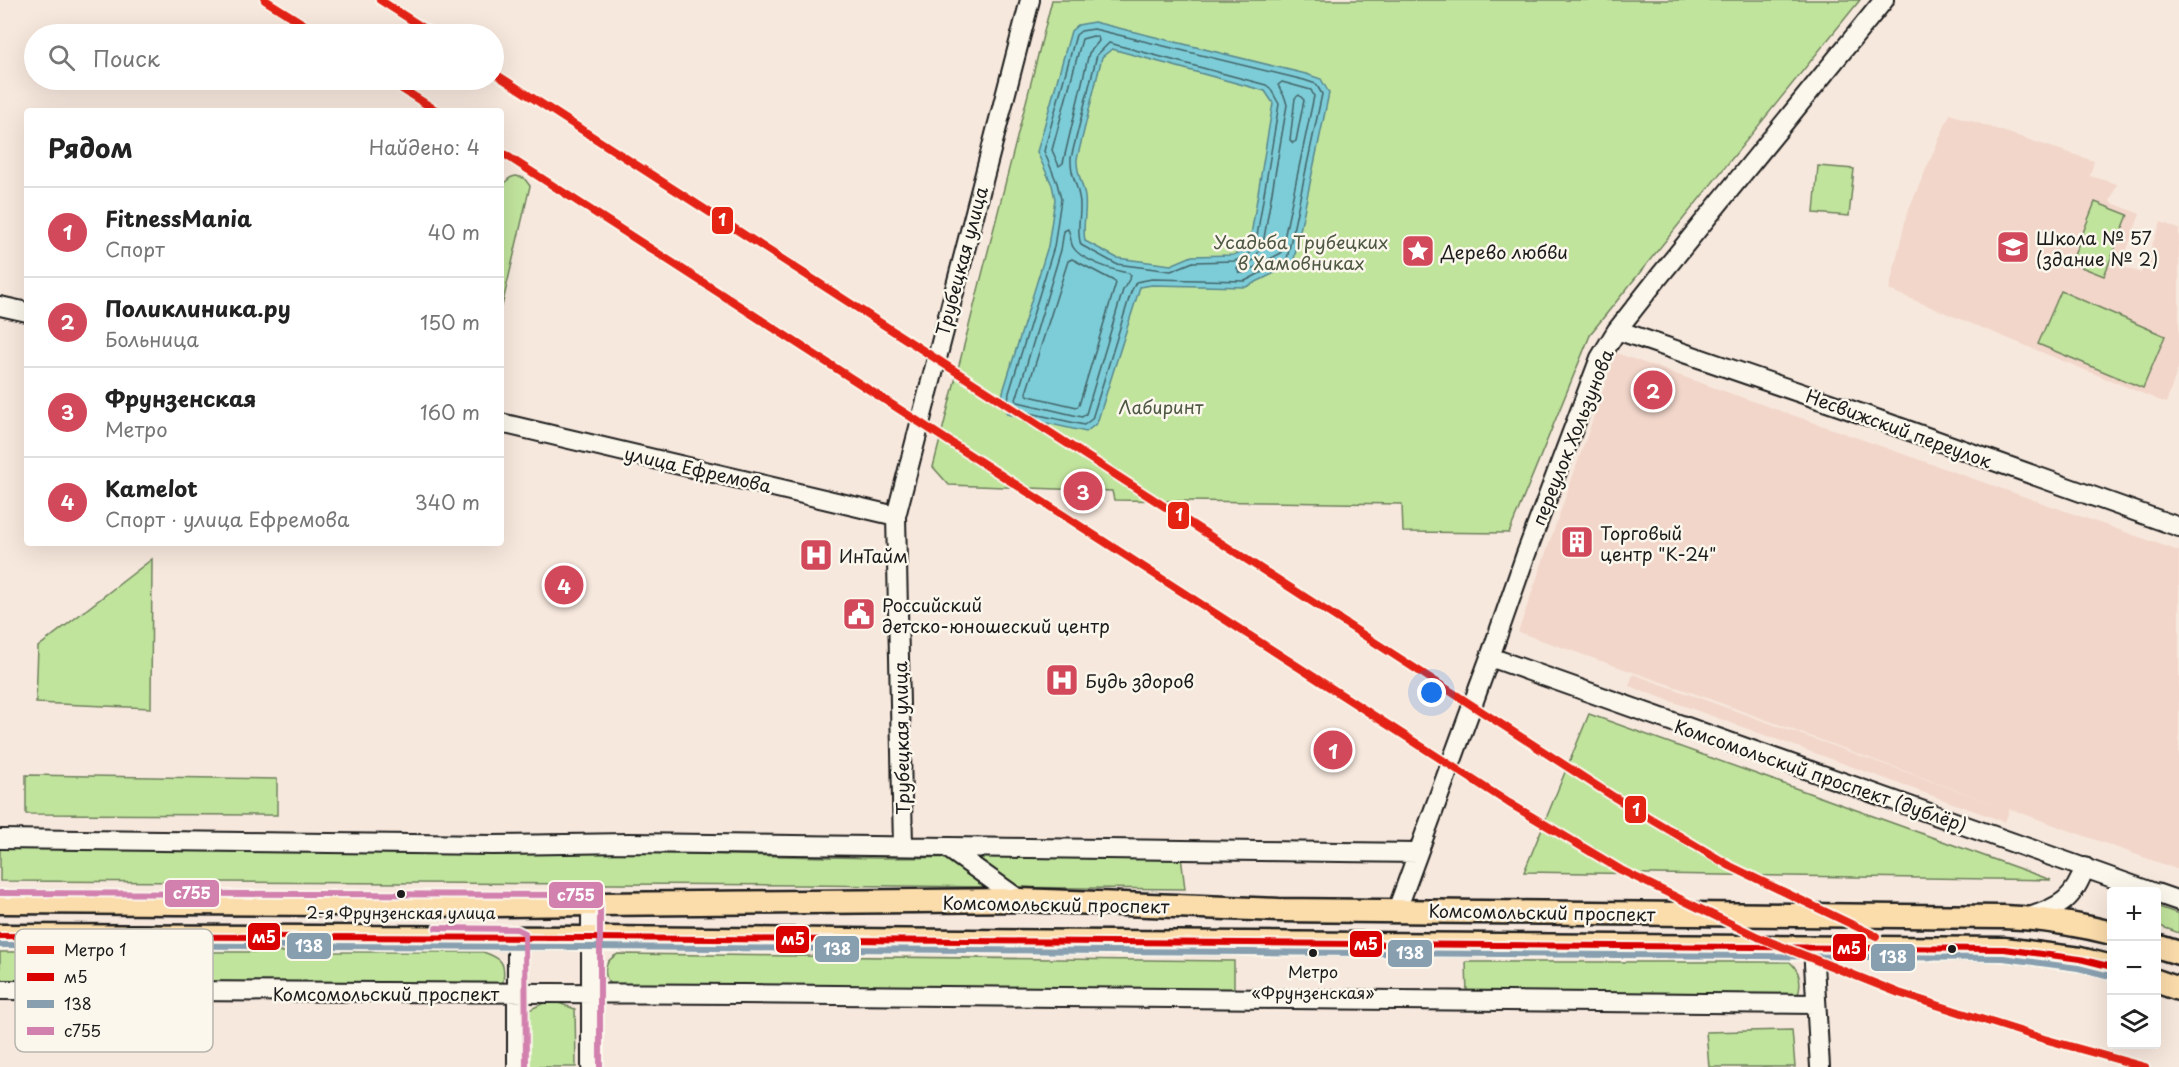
<!DOCTYPE html>
<html lang="ru">
<head>
<meta charset="utf-8">
<style>
  body { margin:0; font-family:"Playpen Sans",sans-serif; background:#f6f6f6; color:#222 }
  .controls { position:absolute; right:18px; bottom:18px; display:grid; overflow:hidden; border-radius:6px; box-shadow:0 6px 24px #0002 }
  .controls button { width:54px; height:54px; display:grid; place-items:center; padding:0; border:0; border-bottom:2px solid #e0e0e0; background:#fff; color:#222; font:30px sans-serif }
  .you { position:absolute; left:1432px; top:693px; width:21px; height:21px; margin:-15px; border:4px solid #fff; border-radius:50%; background:#1a73e8; box-shadow:0 0 0 9px #1a73e833 }
  .badge { display:grid; place-items:center; width:39px; height:39px; border-radius:50%; background:#d1495b; color:#fff; font-size:20px; font-weight:700 }
  .pin { position:absolute; translate:-50% -50%; border:3px solid #fff; box-shadow:0 2px 6px #0006 }
  .list { margin:0; padding:0; list-style:none }
  h2 { display:flex; justify-content:space-between; align-items:center; height:78px; margin:0; padding:0 24px; font-size:26px }
  h2 small { font-size:20px; font-weight:400; color:#767676 }
  .list li { display:grid; grid-template-columns:39px 1fr auto; gap:18px; align-items:center; box-sizing:border-box; height:90px; padding:0 24px; border-top:2px solid #e0e0e0 }
  .list b { display:block; font-size:22px; white-space:nowrap }
  .list p { margin:0; font-size:20px; white-space:nowrap; color:#767676 }
  .list em { font-size:20px; font-style:normal; color:#767676 }
  .icon { flex:none; width:33px; height:33px; fill:none; stroke:currentColor; stroke-width:2; stroke-linecap:round; stroke-linejoin:round }
  .map { position:relative; flex:none; width:2179px; height:1067px; overflow:hidden }
  .search { position:absolute; background:#fff; box-shadow:0 6px 24px #0002; left:24px; top:24px; width:480px; height:66px; display:flex; align-items:center; gap:15px; box-sizing:border-box; padding:0 21px; border-radius:33px; color:#767676; font-size:22px }
  .panel { position:absolute; background:#fff; box-shadow:0 6px 24px #0002; left:24px; top:108px; width:480px; height:438px; border-radius:6px }
  .map>svg:first-child { display:block }
  .built { fill:#f2d6ca }
  .green { fill:#c1e49d; stroke:#6e805c; stroke-width:1.5 }
  .water { fill:#7dcdd8; stroke:#56868d; stroke-width:1.5; fill-rule:evenodd }
  .lines { fill:none; stroke-linecap:round; stroke-linejoin:round }
  .shore { stroke:#436367; stroke-width:1.5 }
  .minor-casing { stroke:#1c1c1c; stroke-width:22 }
  .major-casing { stroke:#1c1c1c; stroke-width:27 }
  .minor { stroke:#fbf7ec; stroke-width:18 }
  .major { stroke:#fbdcab; stroke-width:22 }
  .bus-1-casing { stroke:#fbf7ec; stroke-width:10 }
  .bus-2-casing { stroke:#fbf7ec; stroke-width:10 }
  .bus-3-casing { stroke:#fbf7ec; stroke-width:10 }
  .bus-1 { stroke:#d90200; stroke-width:6 }
  .bus-2 { stroke:#889fb0; stroke-width:6 }
  .bus-3 { stroke:#d281ae; stroke-width:6 }
  .metro-1-casing { stroke:#fbf7ec; stroke-width:12 }
  .metro-1 { stroke:#e42313; stroke-width:8 }
  .bus-dot { fill:#1c1c1c; stroke:#fbf7ec; stroke-width:2 }
  .labels { text-anchor:middle; dominant-baseline:central; stroke-width:5; stroke-linejoin:round; paint-order:stroke }
  .bus-label { font-size:16px; fill:#1c1c1c; stroke:#fbf7ec }
  .poi-label { font-size:18px; fill:#1c1c1c; stroke:#fbf7ec; text-anchor:start }
  .park-label { font-size:18px; fill:#4e5843; stroke:#fbf7ec }
  .street-label { font-size:18px; fill:#1c1c1c; stroke:#fbf7ec }
  .key { fill:#fbf7ec; stroke:#b8b5ae; stroke-width:1.5 }
  .key-label { font-size:16px; fill:#1c1c1c }
  .line-badge { stroke:#fbf7ec; stroke-width:2 }
  .badge-label { font-size:16px; text-anchor:middle; font-weight:bold; fill:#fff }
</style>
</head>
<body>
<div class="map">
<svg width="2179" height="1067" viewBox="0 0 2179 1067">
  <rect width="100%" height="100%" fill="#f7e8dd"/>
  <filter id="ink" filterUnits="userSpaceOnUse"><feTurbulence type="fractalNoise" baseFrequency=".0167" numOctaves="2"/><feDisplacementMap in="SourceGraphic" scale="12" xChannelSelector="R" yChannelSelector="G"/><feConvolveMatrix kernelMatrix="1 2 1 2 8 2 1 2 1" color-interpolation-filters="sRGB"/></filter>
  <g filter="url(#ink)">
    <path class="built" d="M1950 114 2094 161 2090 176 2117 184 2110 202 2140 214 2121 266 2141 273 2161 222 2179 229V366L2166 403 1889 290 1907 213Z
      M1616 353 2179 551V870L2010 809 2005 822 1629 686 1633 674 2000 806 1693 693 1518 632Z"/>
    <path class="green" d="M1052 0H1860L1591 333 1509 533 1403 532 1402 504 1114 500 1112 491 949 485 933 467Z
      M1818 166 1854 169 1849 216 1814 213Z
      M516 176 524 178 530 186 502 306 501 197C504 186 504 178 516 176Z
      M2095 202 2128 215 2104 276 2071 263Z
      M2061 291 2165 336 2143 388 2038 344Z
      M152 559 151 708 36 703 38 647Z
      M1589 714 2051 880 1524 872Z
      M26 775 277 779V815L26 814Z
      M0 848 640 853 877 858 1181 856 1185 889 799 885 0 881Z
      M2156 906 2179 914V933L2157 925Z
      M0 952H483C501 958 506 962 503 982L494 987 0 984Z
      M618 954 1234 961V993L612 987C602 975 603 961 618 954Z
      M1466 962H1790C1800 971 1802 982 1798 995H1467Z
      M546 1002H556L575 1009 576 1067H529V1010Z
      M1792 1030 1795 1067H1709L1706 1032Z"/>
    <path class="water" d="M1094 22 1306 74 1321 79 1329 93 1293 264 1246 287 1152 285 1140 287 1097 423 1086 432 1007 414 1002 404 1003 392 1048 246 1055 199 1052 185 1037 152 1071 31 1078 25ZM1112 49 1265 91 1273 103 1250 241 1244 251 1233 255 1192 256 1171 265 1117 258 1085 241C1082 226 1087 212 1085 197 1083 183 1076 173 1077 159L1102 57Z"/>
    <g class="lines">
      <path class="shore" d="M1094 29 1304 80 1316 84 1322 94 1287 259 1245 281 1152 279 1136 282 1131 292 1092 419 1084 425 1012 409 1008 403 1009 393 1054 247 1061 199 1057 183 1044 151 1076 35 1081 31Z
        M1093 36 1098 37 1099 41 1089 53 1063 163 1059 166 1052 150 1082 39Z
        M1109 43 1266 85 1270 88 1279 104 1256 242 1248 255 1235 261 1193 262 1171 271 1116 264 1081 245C1075 228 1083 212 1079 196 1076 180 1070 175 1071 158L1097 55Z
        M1282 82 1311 90 1314 96 1281 253 1244 273H1239L1237 268 1254 260 1263 244 1287 105 1285 98 1278 85Z
        M1299 95 1304 100 1296 141 1293 143 1290 140 1295 98Z
        M1068 229C1071 235 1070 242 1073 247 1080 260 1115 271 1129 273L1131 276 1123 290 1086 414 1082 417 1018 402 1016 400 1061 250 1064 231Z
        M1072 259 1114 281 1116 283 1079 405 1077 407 1029 396 1026 393 1068 261Z"/>
      <g class="minor-casing">
        <path id="minor" d="M0 306 27 312
          M1617 330 1865 415 2179 527
          M501 423 896 516
          M1490 657 2152 892
          M0 839 493 845 629 843 1418 853
          M903 846 896 516 1030 0
          M946 847 1020 900
          M2156 893 2179 901
          M591 904V1067
          M1397 910 1490 657 1526 554 1600 358 1617 330 1658 278 1884 0
          M2029 917C2061 907 2074 899 2085 867
          M517 938V1067
          M1813 947 1820 1067
          M0 990 740 994 1816 1004"/>
      </g>
      <g class="major-casing">
        <path id="major" d="M0 902 493 905 1020 900 1279 910 2003 917C2040 918 2076 924 2112 933
          M0 936 591 938 2004 949 2080 959 2112 967
          M2156 946 2179 953
          M2156 981 2179 989"/>
      </g>
      <use href="#minor" class="minor"/>
      <use href="#major" class="major"/>
      <g class="bus-1-casing">
        <path id="bus-1" d="M0 936 591 938 2004 949 2080 959 2112 967"/>
      </g>
      <g class="bus-2-casing">
        <path id="bus-2" d="M0 945 591 947 2003 958 2078 968 2110 976"/>
      </g>
      <g class="bus-3-casing">
        <path id="bus-3" d="M0 893 594 895 598 899 600 904V1067
          M436 928 517 929 525 933 526 1067"/>
      </g>
      <use href="#bus-1" class="bus-1"/>
      <use href="#bus-2" class="bus-2"/>
      <use href="#bus-3" class="bus-3"/>
      <g class="metro-1-casing">
        <path id="metro-1" d="M265 0 319 34
          M380 0 433 34
          M494 73 1614 797 1730 866 1876 936
          M388 80 437 111
          M501 152 1509 803 1621 870 1758 937 1899 993 2044 1039 2145 1067"/>
      </g>
      <use href="#metro-1" class="metro-1"/>
    </g>
  </g>
  <defs>
    <g id="school-square" transform="scale(1.725)"><rect x="-9" y="-9" width="18" height="18" rx="4" fill="#d1495b" stroke="#fbf7ec"/><path d="M0-5L7-2L0 1L-7-2ZM-4 1L0 2.5L4 1V4Q0 6-4 4Z" fill="#fff"/></g>
    <g id="sight-square" transform="scale(1.725)"><rect x="-9" y="-9" width="18" height="18" rx="4" fill="#d1495b" stroke="#fbf7ec"/><path d="M0-6L1.8-2.2L6-1.7L2.9 1.2L3.7 5.4L0 3.3L-3.7 5.4L-2.9 1.2L-6-1.7L-1.8-2.2Z" fill="#fff"/></g>
    <g id="building-square" transform="scale(1.725)"><rect x="-9" y="-9" width="18" height="18" rx="4" fill="#d1495b" stroke="#fbf7ec"/><path d="M-4-6H4V6H1V3H-1V6H-4ZM-2.5-4.3h1.7v1.8h-1.7ZM.8-4.3h1.7v1.8H.8ZM-2.5-1h1.7V.8h-1.7ZM.8-1h1.7V.8H.8Z" fill="#fff"/></g>
    <g id="hospital-square" transform="scale(1.725)"><rect x="-9" y="-9" width="18" height="18" rx="4" fill="#d1495b" stroke="#fbf7ec"/><path d="M-5-5h3v3.5h4V-5h3V5h-3V1.5h-4V5h-3Z" fill="#fff"/></g>
    <g id="civic-square" transform="scale(1.725)"><rect x="-9" y="-9" width="18" height="18" rx="4" fill="#d1495b" stroke="#fbf7ec"/><path d="M-.6-6.5H3V-4.5H.6V-3L4-1V1h2V6H-6V1h2V-1L-.6-3ZM-1.2 2.5V6h2.4V2.5Z" fill="#fff"/></g>
  </defs>
  <g fill-rule="evenodd">
    <use href="#school-square" x="2013" y="247"/>
    <use href="#sight-square" x="1418" y="251"/>
    <use href="#building-square" x="1577" y="542"/>
    <use href="#hospital-square" x="816" y="555"/>
    <use href="#civic-square" x="859" y="614"/>
    <use href="#hospital-square" x="1062" y="680"/>
  </g>
  <g class="bus-dot">
    <circle cx="401" cy="894" r="5"/>
    <circle cx="1952" cy="949" r="5"/>
    <circle cx="1313" cy="953" r="5"/>
  </g>
  <g class="labels">
    <g class="bus-label">
      <text x="401" y="912">2-я Фрунзенская улица</text>
      <text x="1313" y="971">Метро<tspan x="1313" dy="21">«Фрунзенская»</tspan></text>
    </g>
    <g class="poi-label">
      <text x="2036" y="237">Школа № 57<tspan x="2036" dy="21">(здание № 2)</tspan></text>
      <text x="1441" y="251">Дерево любви</text>
      <text x="1600" y="532">Торговый<tspan x="1600" dy="21">центр "К-24"</tspan></text>
      <text x="839" y="555">ИнТайм</text>
      <text x="882" y="604">Российский<tspan x="882" dy="21">детско-юношеский центр</tspan></text>
      <text x="1085" y="680">Будь здоров</text>
    </g>
    <g class="park-label">
      <text x="1301" y="241">Усадьба Трубецких<tspan x="1301" dy="21">в Хамовниках</tspan></text>
      <text x="1161" y="406">Лабиринт</text>
    </g>
    <g class="street-label">
      <text transform="translate(961 261) rotate(-75)">Трубецкая улица</text>
      <text transform="translate(1899 428) rotate(20)">Несвижский переулок</text>
      <text transform="translate(1572 437) rotate(-68)">переулок Хользунова</text>
      <text transform="translate(698 469) rotate(13)">улица Ефремова</text>
      <text transform="translate(901 738) rotate(-91)">Трубецкая улица</text>
      <text transform="translate(1821 775) rotate(19)">Комсомольский проспект (дублёр)</text>
      <text transform="translate(1056 904) rotate(1)">Комсомольский проспект</text>
      <text transform="translate(1542 912) rotate(1)">Комсомольский проспект</text>
      <text x="386" y="993">Комсомольский проспект</text>
    </g>
  </g>
  <rect x="15" y="929" width="198" height="123" rx="9" class="key"/>
  <rect x="27" y="946" width="27" height="8" fill="#e42313"/>
  <rect x="27" y="973" width="27" height="8" fill="#d90200"/>
  <rect x="27" y="1000" width="27" height="8" fill="#889fb0"/>
  <rect x="27" y="1027" width="27" height="8" fill="#d281ae"/>
  <g class="key-label">
    <text x="64" y="956">Метро 1</text>
    <text x="64" y="983">м5</text>
    <text x="64" y="1010">138</text>
    <text x="64" y="1037">с755</text>
  </g>
  <g class="line-badge">
    <rect x="711" y="206" width="23" height="29" rx="6" fill="#e42313"/>
    <rect x="1167" y="501" width="23" height="29" rx="6" fill="#e42313"/>
    <rect x="1624" y="795" width="23" height="29" rx="6" fill="#e42313"/>
    <rect x="164" y="879" width="56" height="29" rx="6" fill="#d281ae"/>
    <rect x="548" y="881" width="56" height="28" rx="6" fill="#d281ae"/>
    <rect x="247" y="922" width="34" height="29" rx="6" fill="#d90200"/>
    <rect x="775" y="925" width="35" height="29" rx="6" fill="#d90200"/>
    <rect x="1349" y="930" width="34" height="28" rx="6" fill="#d90200"/>
    <rect x="286" y="932" width="46" height="28" rx="6" fill="#889fb0"/>
    <rect x="1832" y="933" width="35" height="29" rx="6" fill="#d90200"/>
    <rect x="814" y="935" width="46" height="28" rx="6" fill="#889fb0"/>
    <rect x="1387" y="939" width="46" height="29" rx="6" fill="#889fb0"/>
    <rect x="1870" y="943" width="46" height="29" rx="6" fill="#889fb0"/>
  </g>
  <g class="badge-label">
    <text x="722" y="226">1</text>
    <text x="1179" y="521">1</text>
    <text x="1636" y="816">1</text>
    <text x="192" y="899">с755</text>
    <text x="576" y="901">с755</text>
    <text x="264" y="943">м5</text>
    <text x="793" y="945">м5</text>
    <text x="1366" y="950">м5</text>
    <text x="309" y="952">138</text>
    <text x="1849" y="954">м5</text>
    <text x="837" y="955">138</text>
    <text x="1410" y="959">138</text>
    <text x="1893" y="963">138</text>
  </g>
</svg>
<div class="controls">
<button>+</button>
<button>−</button>
<button><svg class="icon" aria-label="layers" viewBox="0 0 24 24"><path d="M12 4l9 5-9 5-9-5zM3 14l9 5 9-5"/></svg></button>
</div>
<div class="you"></div>
<div class="pin badge" style="left:1333px;top:750px">1</div>
<div class="pin badge" style="left:1653px;top:390px">2</div>
<div class="pin badge" style="left:1083px;top:491px">3</div>
<div class="pin badge" style="left:564px;top:585px">4</div>
<div class="search"><svg class="icon" aria-label="search" viewBox="0 0 24 24"><circle cx="10" cy="10" r="6"/><path d="M15 15l6 6"/></svg>Поиск</div>
<section class="panel">
<h2>Рядом<small>Найдено: 4</small></h2>
<ul class="list">
<li><span class="badge">1</span><div><b>FitnessMania</b><p>Спорт</p></div><em>40 m</em></li>
<li><span class="badge">2</span><div><b>Поликлиника.ру</b><p>Больница</p></div><em>150 m</em></li>
<li><span class="badge">3</span><div><b>Фрунзенская</b><p>Метро</p></div><em>160 m</em></li>
<li><span class="badge">4</span><div><b>Kamelot</b><p>Спорт · улица Ефремова</p></div><em>340 m</em></li>
</ul>
</section>
</div>
</body>
</html>
